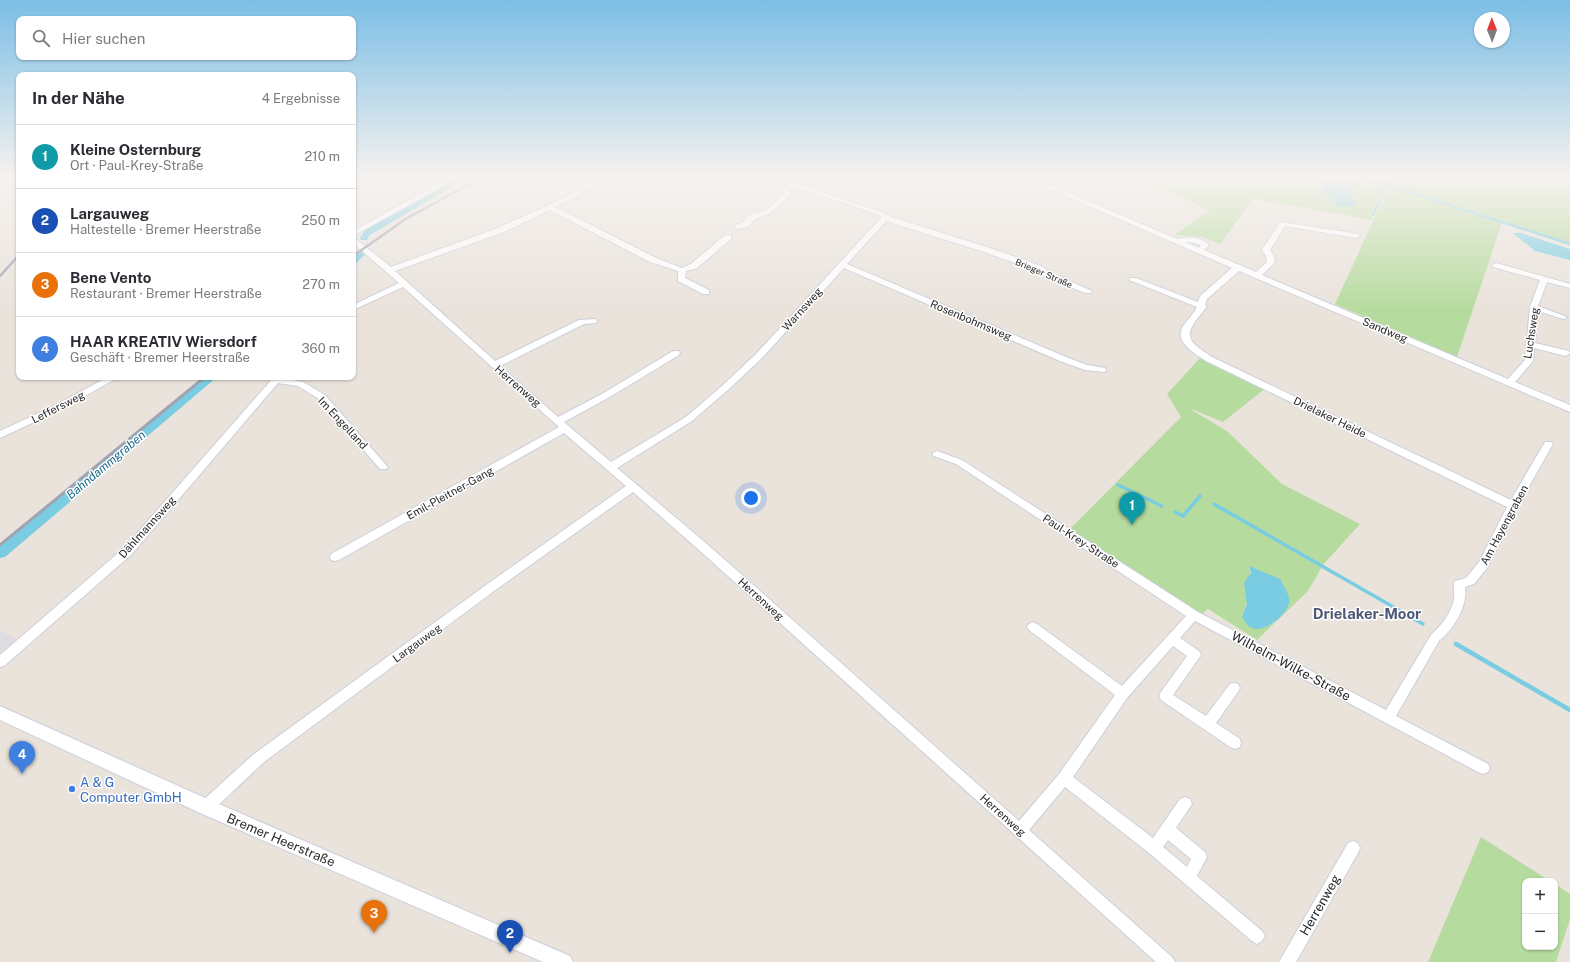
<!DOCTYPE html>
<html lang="de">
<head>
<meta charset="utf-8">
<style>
  body { margin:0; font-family:"Public Sans",sans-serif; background:#f7f7f7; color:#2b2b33 }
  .controls { position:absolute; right:12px; bottom:12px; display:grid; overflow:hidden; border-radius:8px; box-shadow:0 1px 3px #0004 }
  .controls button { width:36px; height:36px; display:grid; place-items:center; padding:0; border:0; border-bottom:1px solid #e1e1e2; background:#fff; color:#2b2b33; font:20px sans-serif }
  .compass { position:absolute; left:1474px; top:12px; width:36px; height:36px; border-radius:50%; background:#fff; box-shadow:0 1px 3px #0004; rotate:359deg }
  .you { position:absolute; left:751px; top:498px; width:14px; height:14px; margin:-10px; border:3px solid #fff; border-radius:50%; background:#1a73e8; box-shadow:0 0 0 6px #1a73e833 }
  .badge { display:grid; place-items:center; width:26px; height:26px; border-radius:50%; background:#d93025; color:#fff; font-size:13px; font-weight:700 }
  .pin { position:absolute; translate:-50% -33px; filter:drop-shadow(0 1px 2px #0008) }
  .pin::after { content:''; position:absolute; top:21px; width:14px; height:12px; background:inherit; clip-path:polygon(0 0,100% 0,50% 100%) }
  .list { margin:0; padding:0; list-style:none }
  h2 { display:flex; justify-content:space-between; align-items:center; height:52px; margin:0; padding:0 16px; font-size:17px }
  h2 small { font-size:13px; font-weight:400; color:#7c7c81 }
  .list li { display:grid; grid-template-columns:26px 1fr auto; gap:12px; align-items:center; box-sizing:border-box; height:64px; padding:0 16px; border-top:1px solid #e1e1e2 }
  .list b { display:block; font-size:15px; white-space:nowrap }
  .list p { margin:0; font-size:13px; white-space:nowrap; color:#7c7c81 }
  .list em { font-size:13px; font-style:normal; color:#7c7c81 }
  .icon { flex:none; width:22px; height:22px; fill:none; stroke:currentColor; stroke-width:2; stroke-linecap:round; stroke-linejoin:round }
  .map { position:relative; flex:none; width:1570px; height:962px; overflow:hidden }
  .search { position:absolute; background:#fff; box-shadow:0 1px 3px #0004; left:16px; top:16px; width:340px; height:44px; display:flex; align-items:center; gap:10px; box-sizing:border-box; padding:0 14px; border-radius:8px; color:#7c7c81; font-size:15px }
  .panel { position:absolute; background:#fff; box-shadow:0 1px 3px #0004; left:16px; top:72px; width:340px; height:308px; border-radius:8px }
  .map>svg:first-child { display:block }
  .industrial { fill:#dedce3 }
  .green { fill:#b6db9e; fill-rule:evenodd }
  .water { fill:#79cce2 }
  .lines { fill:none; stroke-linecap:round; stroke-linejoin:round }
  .stream-far2 { stroke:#79cce2; stroke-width:2.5 }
  .stream-far1 { stroke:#79cce2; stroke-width:3.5 }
  .stream { stroke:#79cce2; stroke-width:4.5 }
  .canal { fill:#79cce2; fill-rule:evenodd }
  .minor-casing { stroke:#cbcfda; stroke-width:2 }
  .tertiary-casing { stroke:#cbcfda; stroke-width:2 }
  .minor { fill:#fff; fill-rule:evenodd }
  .tertiary { fill:#fff; fill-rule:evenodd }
  .rail-far1 { stroke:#a0a3b2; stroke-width:2.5 }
  .rail { stroke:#a0a3b2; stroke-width:3 }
  .shop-dot { fill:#3f7fe0; stroke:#fff; stroke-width:1.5 }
  .labels { text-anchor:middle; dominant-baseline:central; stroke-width:3; stroke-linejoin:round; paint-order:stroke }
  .far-street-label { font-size:9px; fill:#292929; stroke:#fff }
  .street-label { font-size:11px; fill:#292929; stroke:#fff }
  .water-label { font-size:12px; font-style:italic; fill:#1a6b8c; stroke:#fff }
  .near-street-label { font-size:13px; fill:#292929; stroke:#fff }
  .near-shop-label { font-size:13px; fill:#366cbe; stroke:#fff; text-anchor:start }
  .district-label { font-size:15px; font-weight:bold; fill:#4e5775; stroke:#fff }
</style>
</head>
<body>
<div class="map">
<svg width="1570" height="962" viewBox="0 0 1570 962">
  <rect width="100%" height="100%" fill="#eae3dc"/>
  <path class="industrial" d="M0 630 18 640 0 655Z"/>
  <path class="green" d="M1134 176H1313L1317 181 1323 184 1326 194 1331 196 1334 199 1333 202 1354 207 1356 203 1350 198 1357 195 1347 188 1357 187 1349 180 1335 176H1357L1386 185 1371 215 1373 220 1389 186 1502 223 1457 357 1335 304 1373 221 1352 216 1253 199 1220 244 1203 237 1175 235 1209 210Z
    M1362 176H1570V243L1387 184Z
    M1200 358 1266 388 1223 422 1189 408 1228 432 1282 484 1360 524 1323 565 1308 591 1257 640 1208 609 1194 621 1065 534 1181 417 1167 394ZM1249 566 1279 617 1274 623 1266 627 1242 617C1248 602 1253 583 1249 566Z
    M1481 837 1550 881H1525V947H1555V884L1570 894V919L1556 962H1428Z"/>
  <path class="water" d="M1313 176H1335L1359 184 1358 187 1348 188 1357 195 1350 198 1356 203 1354 207 1334 205V199L1324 193 1323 184 1317 181Z
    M1513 233H1521L1570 249V260L1535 251Z
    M1249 566 1280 579C1284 586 1290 595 1289 603 1286 616 1263 635 1250 627 1247 625 1244 620 1242 617L1247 604 1244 583 1251 573Z"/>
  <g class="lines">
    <path class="stream-far2" d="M1359 176 1570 244
      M1373 215 1387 185"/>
    <path class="stream-far1" d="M1118 485 1162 506
      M1214 504 1423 624
      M1175 512 1183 516 1200 496"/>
    <path class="stream" d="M1456 644 1570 710"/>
    <path class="canal" d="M461 176H471L370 235 367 240H361L360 238 364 231 407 205Z
      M361 251 366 254 356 263 353 264V256Z
      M205 377H217L5 557 0 558V546Z"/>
    <g class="minor-casing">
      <path id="minor" d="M11 176H19V178L0 184V180Z
        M453 176H461L353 236V231Z
        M597 176H604L577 196 555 207 656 258 682 268 691 264 725 235H731V239L697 268 686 271 685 278 709 290V294H703L678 281V271L650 262 550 210 504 232 395 271 495 361 579 320 596 319 597 321 596 323 584 324 500 366 558 417 602 394 673 351H679L680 353 679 355 608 398 564 422 611 462 686 417 723 385 755 355 881 218 880 215 794 187 790 190V196L769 214 756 218 748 227 735 229V225L742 223 751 214 765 211 784 194V190L788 185 764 176H774L884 213 888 216 987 247 1041 266 1051 273 1092 291 1091 293H1085L1045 277 1035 270 981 251 886 221 847 264 1066 357 1087 365 1105 368 1106 370 1105 372 1085 370 1060 361 844 268 761 359 729 389 692 421 617 468 707 544 1019 821 1059 774 1115 695 1029 630 1027 627 1029 624 1033 622 1037 624 1122 686 1186 616 956 464 934 456 932 454 934 452 937 451 962 460 1198 612 1386 710 1431 635C1441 626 1453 611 1454 597 1455 591 1452 586 1455 581L1466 578 1479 562 1507 507 1206 361C1196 354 1175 343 1182 328 1186 321 1193 315 1197 307L1129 280 1130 278H1136L1198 302 1200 296 1232 268 1020 176H1029L1177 239C1188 237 1201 236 1209 245L1204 250 1256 272 1267 262 1266 256 1262 250 1280 222 1359 234 1360 236 1356 238 1285 226 1270 250 1274 256 1275 262 1262 275 1508 379 1525 360 1530 307 1540 280 1493 267 1492 265 1496 263 1570 284V288L1547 282 1538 306 1567 317 1563 319 1538 311 1535 343 1569 351 1570 353 1566 356 1534 348 1533 361 1515 382 1570 405V412L1239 271 1207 299 1205 305 1207 307C1203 310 1201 315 1197 319 1181 340 1195 345 1212 357L1511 500 1545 442H1551L1553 444 1519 504 1487 568 1474 584 1465 587C1468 606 1454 629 1439 641L1396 716 1488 764 1490 768 1488 772 1483 774 1478 772 1195 621 1180 638 1199 651 1201 655 1173 695 1206 716 1230 684 1234 683 1238 684 1240 688 1238 692 1216 723 1240 739 1241 743 1240 747 1235 749 1230 747 1161 700 1159 696 1161 692 1187 656 1173 646 1127 698 1073 777 1153 838 1180 799 1185 797 1190 799 1192 804 1176 828 1205 852 1207 857 1197 876 1262 931 1265 936 1262 941 1257 944 1252 941 1149 853 1065 787 1029 830 1172 957 1175 962H1156L699 550 633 492 501 586 264 762 211 812 206 814 201 812 199 807 201 802 254 754 493 580 626 486 564 433 339 560 335 561 331 560 330 557 331 554 559 427 403 287 353 310V305L399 283 353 243V237L391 267 498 228 573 194ZM1185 242 1196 243 1201 245 1199 248ZM1168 840 1191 859 1187 867 1163 847Z
        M108 377H119L60 410 0 438V431L54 406Z
        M274 377H283V378L303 382 325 395 386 465 388 467 386 469H380L319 399 298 386 278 383 132 554 4 666 0 667V655L124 548Z
        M1353 841 1358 843 1360 848 1358 853 1296 962H1279L1348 843Z"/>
    </g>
    <g class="tertiary-casing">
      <path id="tertiary" d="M0 706 212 801 570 956 573 962H543L200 813 0 720Z"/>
    </g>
    <use href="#minor" class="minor"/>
    <use href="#tertiary" class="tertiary"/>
    <path class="rail-far1" d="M353 256 407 218 485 176
      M0 276 19 255"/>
    <path class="rail" d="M0 545 205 377"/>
  </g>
  <linearGradient id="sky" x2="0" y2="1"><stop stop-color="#7bbee6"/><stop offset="0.57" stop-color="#f6f2ef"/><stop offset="1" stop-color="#f6f2ef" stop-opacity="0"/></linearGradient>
  <rect width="1570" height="311" fill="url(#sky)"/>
  <circle class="shop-dot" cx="72" cy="789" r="4"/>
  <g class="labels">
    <g class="far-street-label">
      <text transform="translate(1044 273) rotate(23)">Brieger Straße</text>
    </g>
    <g class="street-label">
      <text transform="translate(802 309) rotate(-48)">Warnsweg</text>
      <text transform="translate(971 320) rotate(23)">Rosenbohmsweg</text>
      <text transform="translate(1385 330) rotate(23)">Sandweg</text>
      <text transform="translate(1531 333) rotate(-81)">Luchsweg</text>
      <text transform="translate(518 386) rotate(41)">Herrenweg</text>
      <text transform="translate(58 407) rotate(-27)">Leffersweg</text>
      <text transform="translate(1330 417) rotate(26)">Drielaker Heide</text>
      <text transform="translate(343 423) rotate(47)">Im Engelland</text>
      <text transform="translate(450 493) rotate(-29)">Emil-Pleitner-Gang</text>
      <text transform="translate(1504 525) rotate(-62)">Am Hayengraben</text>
      <text transform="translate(147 527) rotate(-48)">Dählmannsweg</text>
      <text transform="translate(1081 541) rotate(33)">Paul-Krey-Straße</text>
      <text transform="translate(761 599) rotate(42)">Herrenweg</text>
      <text transform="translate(417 643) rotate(-36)">Largauweg</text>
      <text transform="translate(1003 815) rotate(42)">Herrenweg</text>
    </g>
    <g class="water-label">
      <text transform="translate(106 465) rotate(-40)">Bahndammgraben</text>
    </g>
    <g class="near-street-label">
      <text transform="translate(1291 666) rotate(28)">Wilhelm-Wilke-Straße</text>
      <text transform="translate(281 840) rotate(23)">Bremer Heerstraße</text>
      <text transform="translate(1320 905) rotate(-60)">Herrenweg</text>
    </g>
    <g class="near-shop-label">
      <text x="80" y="782">A &amp; G<tspan x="80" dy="15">Computer GmbH</tspan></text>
    </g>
    <g class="district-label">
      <text x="1367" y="613">Drielaker-Moor</text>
    </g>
  </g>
</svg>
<div class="controls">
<button>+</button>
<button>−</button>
</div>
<svg class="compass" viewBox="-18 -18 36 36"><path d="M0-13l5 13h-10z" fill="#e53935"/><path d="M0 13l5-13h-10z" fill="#7c7c81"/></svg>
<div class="you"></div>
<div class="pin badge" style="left:1132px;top:525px;background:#0f9aa8">1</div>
<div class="pin badge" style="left:510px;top:953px;background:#1a4fb4">2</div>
<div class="pin badge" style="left:374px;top:933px;background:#e8710a">3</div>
<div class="pin badge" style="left:22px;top:774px;background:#3f7fe0">4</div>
<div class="search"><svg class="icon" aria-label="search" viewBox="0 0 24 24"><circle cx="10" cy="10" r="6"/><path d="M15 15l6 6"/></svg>Hier suchen</div>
<section class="panel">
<h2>In der Nähe<small>4 Ergebnisse</small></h2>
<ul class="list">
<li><span class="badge" style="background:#0f9aa8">1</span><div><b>Kleine Osternburg</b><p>Ort · Paul-Krey-Straße</p></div><em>210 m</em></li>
<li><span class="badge" style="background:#1a4fb4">2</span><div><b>Largauweg</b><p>Haltestelle · Bremer Heerstraße</p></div><em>250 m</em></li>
<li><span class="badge" style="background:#e8710a">3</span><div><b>Bene Vento</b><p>Restaurant · Bremer Heerstraße</p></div><em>270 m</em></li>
<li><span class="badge" style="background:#3f7fe0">4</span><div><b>HAAR KREATIV Wiersdorf</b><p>Geschäft · Bremer Heerstraße</p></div><em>360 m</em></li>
</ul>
</section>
</div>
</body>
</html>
